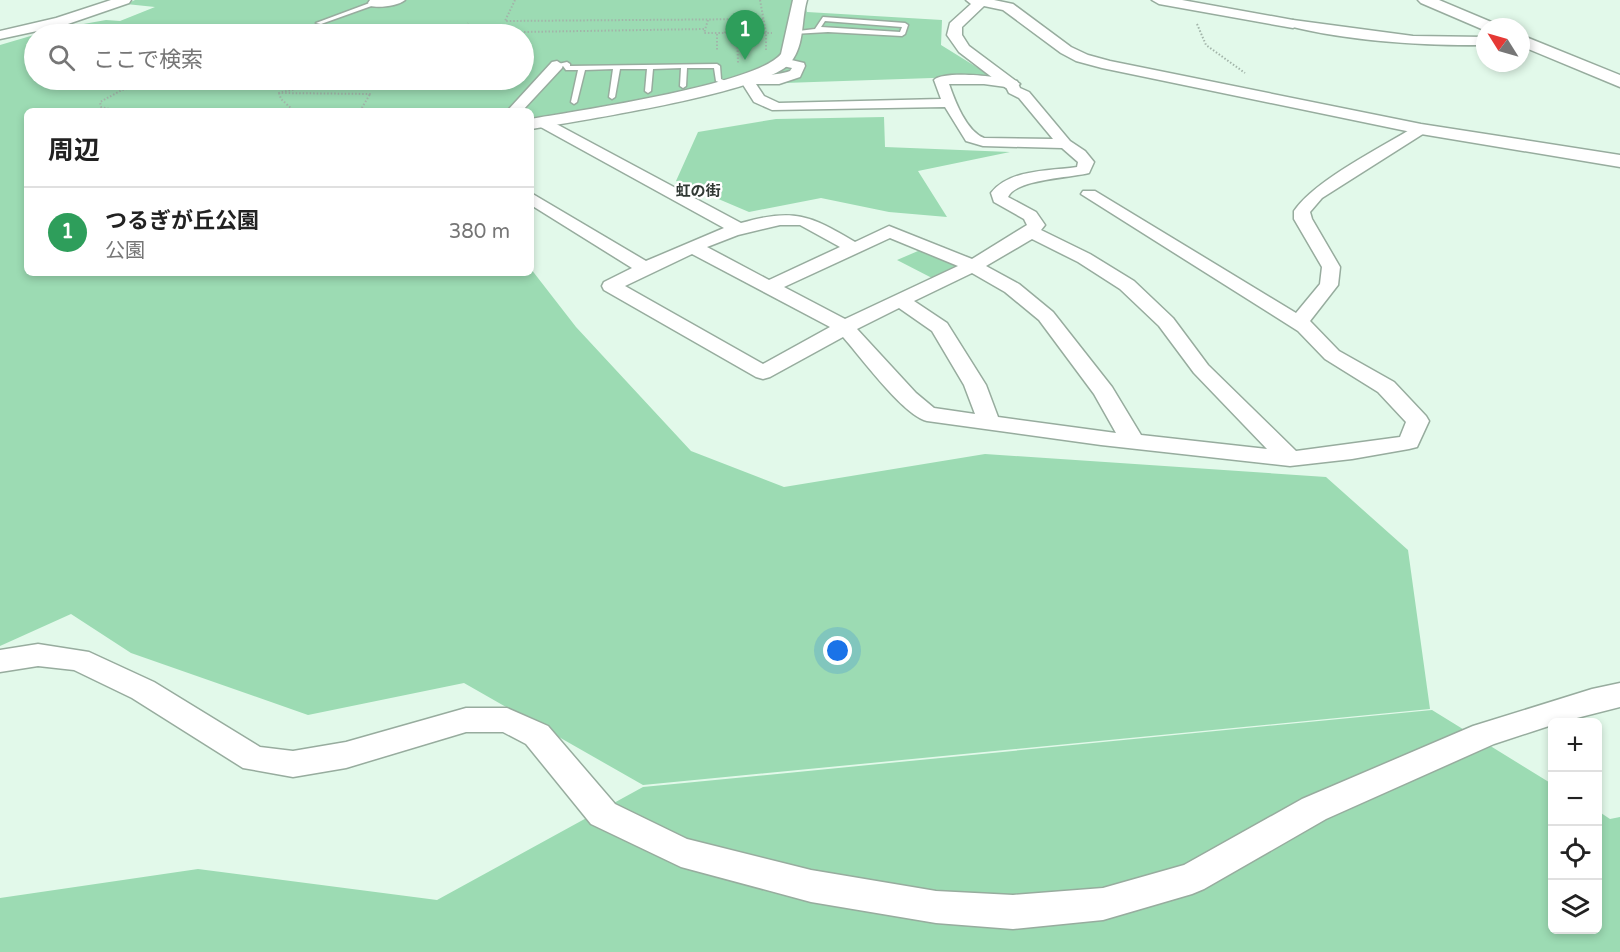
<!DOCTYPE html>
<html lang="ja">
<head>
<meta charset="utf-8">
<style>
  body { margin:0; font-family:"Varela Round","Noto Sans JP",sans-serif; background:#f2f2f2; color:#222 }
  .controls { position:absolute; right:18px; bottom:18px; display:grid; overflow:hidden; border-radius:9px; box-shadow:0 3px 9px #0003 }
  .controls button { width:54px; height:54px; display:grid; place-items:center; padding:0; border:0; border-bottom:2px solid #e0e0e0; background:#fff; color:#222; font:30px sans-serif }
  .compass { position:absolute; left:1476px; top:18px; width:54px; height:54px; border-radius:50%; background:#fff; box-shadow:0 3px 9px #0003; rotate:307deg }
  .you { position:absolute; left:838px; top:651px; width:21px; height:21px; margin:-15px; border:4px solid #fff; border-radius:50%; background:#1a73e8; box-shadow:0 0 0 9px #1a73e833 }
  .badge { display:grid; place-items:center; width:39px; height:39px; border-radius:50%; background:#0b8043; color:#fff; font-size:20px; font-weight:700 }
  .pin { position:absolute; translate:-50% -50px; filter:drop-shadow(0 2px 3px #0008) }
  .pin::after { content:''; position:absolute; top:32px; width:21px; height:18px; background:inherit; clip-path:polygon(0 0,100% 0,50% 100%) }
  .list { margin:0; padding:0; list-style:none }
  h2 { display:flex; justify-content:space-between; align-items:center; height:78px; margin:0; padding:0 24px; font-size:26px }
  h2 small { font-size:20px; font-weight:400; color:#767676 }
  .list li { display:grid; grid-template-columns:39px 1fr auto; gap:18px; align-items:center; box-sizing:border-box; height:90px; padding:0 24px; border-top:2px solid #e0e0e0 }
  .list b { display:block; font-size:22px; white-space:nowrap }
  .list p { margin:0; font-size:20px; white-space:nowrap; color:#767676 }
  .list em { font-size:20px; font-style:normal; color:#767676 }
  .icon { flex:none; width:33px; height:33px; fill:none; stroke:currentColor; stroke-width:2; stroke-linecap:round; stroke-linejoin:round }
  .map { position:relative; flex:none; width:1620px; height:952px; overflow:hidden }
  .search { position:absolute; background:#fff; box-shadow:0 3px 9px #0003; left:24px; top:24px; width:510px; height:66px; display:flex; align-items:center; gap:15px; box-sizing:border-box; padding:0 21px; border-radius:33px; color:#767676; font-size:22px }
  .panel { position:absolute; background:#fff; box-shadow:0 3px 9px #0003; left:24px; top:108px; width:510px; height:168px; border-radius:9px }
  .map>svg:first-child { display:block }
  .green { fill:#9cdbb3 }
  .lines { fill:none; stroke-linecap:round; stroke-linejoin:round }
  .service-casing { stroke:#97ac9e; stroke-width:3 }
  .minor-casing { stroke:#97ac9e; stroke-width:3 }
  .tertiary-casing { stroke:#97ac9e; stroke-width:3 }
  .primary-casing { stroke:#97ac9e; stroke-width:3 }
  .path { stroke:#a2b4a9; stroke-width:2; stroke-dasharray:1.5 2; stroke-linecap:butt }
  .service { fill:#fff; fill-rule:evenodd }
  .minor { fill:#fff; fill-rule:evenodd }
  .tertiary { fill:#fff; fill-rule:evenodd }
  .primary { fill:#fff; fill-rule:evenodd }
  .labels { text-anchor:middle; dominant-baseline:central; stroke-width:4.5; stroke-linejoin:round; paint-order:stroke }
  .far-neighbourhood-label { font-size:15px; font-weight:bold; fill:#313934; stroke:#fff }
</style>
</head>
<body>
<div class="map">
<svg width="1620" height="952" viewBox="0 0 1620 952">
  <rect width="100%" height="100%" fill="#e2f9ea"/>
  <path class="green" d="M135 0H804L807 12 942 20 941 45 991 76 758 84 728 87 531 124V111H27V273H531V269L576 327 691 451 784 487 985 454 1326 477 1408 550 1430 709 643 785 464 683 308 715 131 653 71 614 0 646V45L34 35V80H524V34H37L61 28 106 20 120 21 155 7 126 4Z
    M884 117 885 147 1010 152 918 171 947 217 889 212 821 198 749 212 676 181 698 132 776 119Z
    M925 248 960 265 932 278 897 260Z
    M1432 710 1552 784V930H1598V811L1610 819 1620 817V952H0V898L198 869 437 900 643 787Z"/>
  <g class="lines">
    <g class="service-casing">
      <path id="service" d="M375 1 377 4 321 24 316 23Z
        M823 17 905 23 908 25 905 34 902 36 828 32 793 34 790 32 815 29ZM825 21 902 27 900 32 821 27Z
        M567 62 570 64V66L717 64 720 66 721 79 732 84 729 86 716 81 714 68H687L686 86 683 88 680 86 681 68 653 69 651 91 648 93 645 91 647 69H620L615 97 612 99 609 97 613 69 585 70 577 102 574 104 571 102 578 70H566L563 66 554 65Z"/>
    </g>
    <g class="minor-casing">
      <path id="minor" d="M1293 20 1413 36 1485 37V45C1424 46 1348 41 1289 26L1287 24Z
        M783 58 804 63 805 66 800 77 779 84H756L764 96 779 103 941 99 934 80C945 70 1001 77 1017 81L1020 88 1029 92 1070 141 1085 151 1094 162 1089 173C1070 178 1016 179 1008 197L1036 212 1045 225 1041 230 1090 254 1134 281 1173 318 1208 365 1296 451 1400 437 1406 422 1378 392 1325 359 1298 331 1081 194 1083 191H1095L1296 313 1320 284 1322 267 1294 219V211C1315 180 1382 147 1416 126H1426L1428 129 1426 132 1322 198 1310 212 1312 219 1340 267 1338 285 1310 321 1339 351 1394 382 1426 416 1429 421 1417 447 1409 449 1352 459 1290 466 1101 445 927 421C903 415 861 357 843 337L770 377 763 379 756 377 604 290 602 286 604 282 632 268 531 205V193L646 261 724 228 537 125 535 122 537 119H547L741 223C793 208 810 215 855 242L889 226 972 259 1027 225 1024 219 994 202 991 193C1009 169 1050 171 1077 167L1078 162 1062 148 983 146 966 141 945 107 772 110 754 102 740 80C748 73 776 77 790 71L792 68 778 65 777 62ZM949 84H984L1006 87 1009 93 1019 98 1053 139 984 138C966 131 955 101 949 84ZM780 225H800L840 247 769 280 707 247 738 235ZM890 238 958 266 845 319 784 287ZM1032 239 1078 262 1120 289 1159 326 1194 373 1267 449 1141 435 1112 387 1053 312 1019 284 986 266ZM692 254 830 327 763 364 625 286ZM972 273 1005 292 1039 320 1094 394 1116 433 998 417 986 385 947 323 914 301ZM899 308 932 331 964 385 975 414 934 408 916 393 857 329Z
        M557 61 563 65 562 68 522 111H507L552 62Z
        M38 644 89 652 154 682 260 747 293 751 346 742 466 708H507L548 726 615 804 687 839 811 870 936 891 1013 895 1103 888 1184 865 1302 799 1473 726 1592 689 1620 683V707L1561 722H1552V725L1494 744 1326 819 1204 889 1192 894 1103 920 1013 929 936 923 811 902 681 867 591 824 526 744 503 732H466L346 768 293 777 243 768 132 698 74 670 38 666 0 672V650Z"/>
    </g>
    <g class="tertiary-casing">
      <path id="tertiary" d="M111 0H131L129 3 65 25 0 39V31L56 18Z
        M370 0H405C398 6 380 8 370 6L368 3Z
        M793 0H807C801 20 805 44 791 62 769 92 576 121 531 129V119C576 111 756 85 781 54Z
        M966 0H994L1013 4 1071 47 1088 55 1110 61 1421 124 1620 155V167L1421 134 1102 68 1076 61 1061 53 1003 10 984 6 962 27V35L969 46 1020 84 1012 89 1006 88 959 52 947 35 950 23 971 4Z
        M1152 0H1182L1293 20 1300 24 1293 28 1159 4Z"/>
    </g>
    <g class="primary-casing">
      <path id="primary" d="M1418 0H1439L1496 24 1498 27H1485L1484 30 1421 3Z
        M1521 35 1620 75V87L1521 46Z"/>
    </g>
    <path class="path" d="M515 0 505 21 764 19
      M760 0 766 33V50
      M708 20 704 33H772
      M1197 24 1206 45 1245 73
      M462 32 468 23
      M461 33 705 29
      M725 33 727 27 755 21
      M737 33 738 63
      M717 34V50
      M190 80 238 85 322 81 325 82 279 93 371 94
      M279 93 281 99 294 111
      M119 111 101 107 100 102 122 90 167 80
      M244 111H261
      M360 111 370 94"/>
    <use href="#service" class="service"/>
    <use href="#minor" class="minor"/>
    <use href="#tertiary" class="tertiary"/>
    <use href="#primary" class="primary"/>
  </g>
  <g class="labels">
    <g class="far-neighbourhood-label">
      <text x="698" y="191">虹の街</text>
    </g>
  </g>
</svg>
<div class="controls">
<button>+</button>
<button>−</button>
<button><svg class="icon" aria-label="locate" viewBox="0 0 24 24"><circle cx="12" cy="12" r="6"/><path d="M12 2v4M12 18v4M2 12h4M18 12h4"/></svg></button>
<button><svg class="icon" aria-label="layers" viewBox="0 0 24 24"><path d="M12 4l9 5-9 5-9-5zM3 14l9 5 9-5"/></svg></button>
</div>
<svg class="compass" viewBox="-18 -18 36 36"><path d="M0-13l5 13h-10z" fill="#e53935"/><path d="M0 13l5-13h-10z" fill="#767676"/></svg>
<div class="you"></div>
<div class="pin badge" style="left:745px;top:60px;background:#2e9e5b">1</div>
<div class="search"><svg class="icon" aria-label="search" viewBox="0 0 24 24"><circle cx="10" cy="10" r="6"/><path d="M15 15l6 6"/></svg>ここで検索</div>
<section class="panel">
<h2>周辺<small></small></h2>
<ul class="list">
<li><span class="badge" style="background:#2e9e5b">1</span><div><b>つるぎが丘公園</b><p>公園</p></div><em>380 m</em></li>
</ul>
</section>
</div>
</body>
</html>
